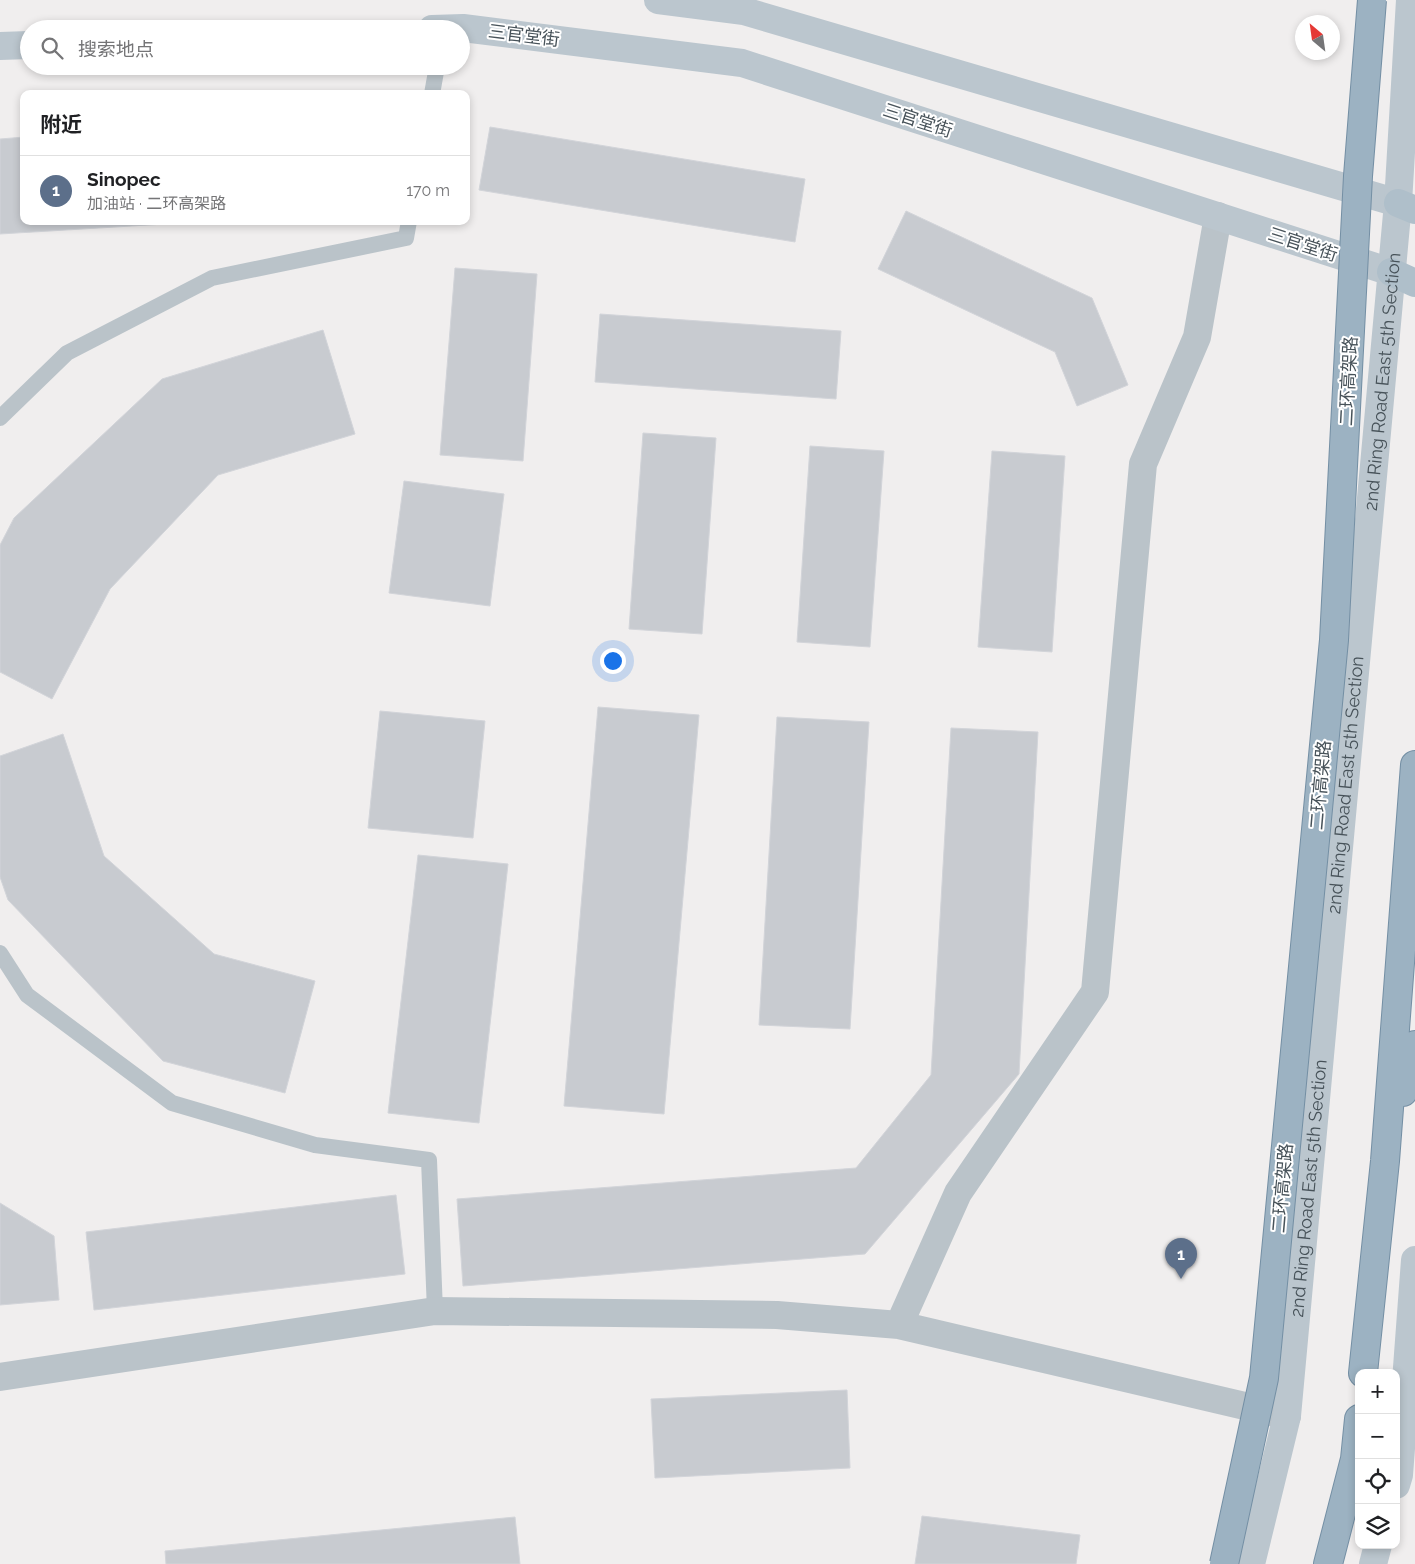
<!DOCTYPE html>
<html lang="zh">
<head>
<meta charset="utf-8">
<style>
  body { margin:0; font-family:Raleway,"Noto Sans SC",sans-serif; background:#f6f6f6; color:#202124 }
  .controls { position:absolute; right:15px; bottom:15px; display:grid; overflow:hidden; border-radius:10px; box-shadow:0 2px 8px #0003 }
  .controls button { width:45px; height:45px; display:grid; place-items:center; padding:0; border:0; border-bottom:1px solid #e0e0e0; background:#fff; color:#202124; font:25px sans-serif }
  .compass { position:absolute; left:1295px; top:15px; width:45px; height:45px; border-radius:50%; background:#fff; box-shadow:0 2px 8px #0003; rotate:331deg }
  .you { position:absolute; left:612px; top:660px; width:18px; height:18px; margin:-12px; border:4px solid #fff; border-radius:50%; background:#1a73e8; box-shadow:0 0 0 8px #1a73e833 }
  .badge { display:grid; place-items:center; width:32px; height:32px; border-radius:50%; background:#7c3aed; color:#fff; font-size:16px; font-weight:700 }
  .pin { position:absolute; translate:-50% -41px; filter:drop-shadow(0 1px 2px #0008) }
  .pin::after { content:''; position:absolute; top:26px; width:18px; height:15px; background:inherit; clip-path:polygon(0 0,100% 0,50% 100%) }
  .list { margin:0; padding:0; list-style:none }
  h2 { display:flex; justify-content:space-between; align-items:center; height:65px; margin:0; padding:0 20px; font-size:21px }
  h2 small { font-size:16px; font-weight:400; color:#757577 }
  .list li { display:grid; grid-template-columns:32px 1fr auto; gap:15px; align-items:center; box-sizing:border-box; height:70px; padding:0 20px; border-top:1px solid #e0e0e0 }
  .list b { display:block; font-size:19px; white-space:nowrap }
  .list p { margin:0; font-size:16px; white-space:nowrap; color:#757577 }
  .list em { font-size:16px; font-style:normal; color:#757577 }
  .icon { flex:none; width:28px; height:28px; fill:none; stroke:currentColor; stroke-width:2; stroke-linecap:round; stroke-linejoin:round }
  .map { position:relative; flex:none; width:1415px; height:1564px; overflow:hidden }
  .search { position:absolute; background:#fff; box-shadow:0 2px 8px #0003; left:20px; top:20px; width:450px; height:55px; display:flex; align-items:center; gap:12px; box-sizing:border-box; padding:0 18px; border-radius:28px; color:#757577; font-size:19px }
  .panel { position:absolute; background:#fff; box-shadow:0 2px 8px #0003; left:20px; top:90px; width:450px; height:135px; border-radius:10px }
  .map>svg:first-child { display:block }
  .building { fill:#c8cbd0; stroke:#d2d4d9 }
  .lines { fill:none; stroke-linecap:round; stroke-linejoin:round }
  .trunk-casing { stroke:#748fa4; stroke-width:30 }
  .service { stroke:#bac3c9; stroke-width:16 }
  .minor { stroke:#bac3c9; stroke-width:28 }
  .secondary { stroke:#bbc6ce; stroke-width:28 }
  .primary { stroke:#afbfca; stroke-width:28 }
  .trunk { stroke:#9cb2c2; stroke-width:28 }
  .trunk-bridge-casing { stroke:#748fa4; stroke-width:30; stroke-linecap:butt }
  .trunk-bridge { stroke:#9cb2c2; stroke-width:28 }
  .labels { text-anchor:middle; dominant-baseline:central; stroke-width:4; stroke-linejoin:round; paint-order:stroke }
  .street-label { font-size:18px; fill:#475259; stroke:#fff }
</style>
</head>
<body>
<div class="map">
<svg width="1415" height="1564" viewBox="0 0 1415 1564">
  <rect width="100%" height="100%" fill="#f0eeee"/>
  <path class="building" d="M490 127 805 179 795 242 479 190Z
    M24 137V221H214L0 234V139Z
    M906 211 1092 298 1128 385 1077 406 1055 352 878 269Z
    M455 268 537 274 523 461 440 455Z
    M600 314 841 331 836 399 595 382Z
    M323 330 355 434 218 475 110 589 52 699 0 672V545L14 518 162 379Z
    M643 433 716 438 702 634 629 629Z
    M810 446 884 451 870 647 797 642Z
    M992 451 1065 456 1052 652 978 647Z
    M404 481 504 494 490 606 389 593Z
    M598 707 699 715 664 1114 564 1106Z
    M380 711 485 721 473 838 368 828Z
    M777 717 869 722 850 1029 759 1025Z
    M951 728 1038 732 1019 1074 865 1254 463 1286 457 1199 856 1168 931 1075Z
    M63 734 104 856 214 954 315 981 285 1093 163 1061 8 900 0 877V756Z
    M418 855 508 864 479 1123 388 1113Z
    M396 1195 405 1274 94 1310 86 1232Z
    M0 1203 54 1236 59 1300 0 1305Z
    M847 1390 850 1468 655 1478 651 1399Z
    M922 1516 1080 1535 1076 1564H915Z
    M515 1517 520 1564H166L165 1551Z"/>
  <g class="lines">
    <g class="trunk-casing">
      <path id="trunk" d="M1403 1092 1415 1045
        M1363 1373 1385 1161 1415 765
        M1328 1564 1355 1459 1359 1419"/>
    </g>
    <path class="service" d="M432 94 437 66
      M0 418 67 353 212 278 406 238 409 221
      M0 953 27 995 172 1103 315 1145 429 1160 435 1311"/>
    <path class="minor" d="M899 1325 958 1193 1095 992 1143 464 1197 337 1218 216
      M0 1377 435 1311 777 1315 899 1325 1287 1416"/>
    <g class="secondary">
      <path d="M658 0 744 11 1398 203"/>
      <path d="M432 29 463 28 742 63 1391 272"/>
      <path d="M0 46 29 45"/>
      <path d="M1396 1485 1399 1475 1415 1260"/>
      <path id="s1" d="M1251 1564 1287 1416 1398 203 1410 0"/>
      <path d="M1373 1564 1378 1545"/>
    </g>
    <path class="primary" d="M1398 203 1415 210
      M1391 272 1415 283"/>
    <use href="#trunk" class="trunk"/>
    <g class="trunk-bridge-casing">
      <path id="trunk-bridge" d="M1224 1564 1264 1378 1334 640 1358 176 1372 0"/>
    </g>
    <use href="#trunk-bridge" class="trunk-bridge"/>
  </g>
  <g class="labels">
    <g class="street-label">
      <text transform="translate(524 35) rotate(7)">三官堂街</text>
      <text transform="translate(918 120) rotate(18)">三官堂街</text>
      <text transform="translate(1303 244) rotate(18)">三官堂街</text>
      <text transform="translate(1348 381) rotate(-87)">二环高架路</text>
      <text stroke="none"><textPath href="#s1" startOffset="1191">2nd Ring Road East 5th Section</textPath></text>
      <text stroke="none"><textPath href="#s1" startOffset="786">2nd Ring Road East 5th Section</textPath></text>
      <text transform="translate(1320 785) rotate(-85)">二环高架路</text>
      <text stroke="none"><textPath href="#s1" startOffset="381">2nd Ring Road East 5th Section</textPath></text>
      <text transform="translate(1282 1188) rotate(-85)">二环高架路</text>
    </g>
  </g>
</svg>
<div class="controls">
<button>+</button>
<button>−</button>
<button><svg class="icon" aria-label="locate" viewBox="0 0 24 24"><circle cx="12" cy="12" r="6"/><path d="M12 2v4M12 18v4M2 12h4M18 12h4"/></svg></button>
<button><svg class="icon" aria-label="layers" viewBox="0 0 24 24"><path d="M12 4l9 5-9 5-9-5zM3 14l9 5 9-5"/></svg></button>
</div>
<svg class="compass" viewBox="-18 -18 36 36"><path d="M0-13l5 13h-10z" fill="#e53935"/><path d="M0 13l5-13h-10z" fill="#757577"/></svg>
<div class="you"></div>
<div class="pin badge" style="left:1181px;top:1279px;background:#5c6f8a">1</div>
<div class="search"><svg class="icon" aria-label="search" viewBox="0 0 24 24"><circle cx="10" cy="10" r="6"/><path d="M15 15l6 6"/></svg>搜索地点</div>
<section class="panel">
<h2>附近<small></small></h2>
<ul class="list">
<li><span class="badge" style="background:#5c6f8a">1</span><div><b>Sinopec</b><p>加油站 · 二环高架路</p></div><em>170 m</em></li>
</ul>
</section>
</div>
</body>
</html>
